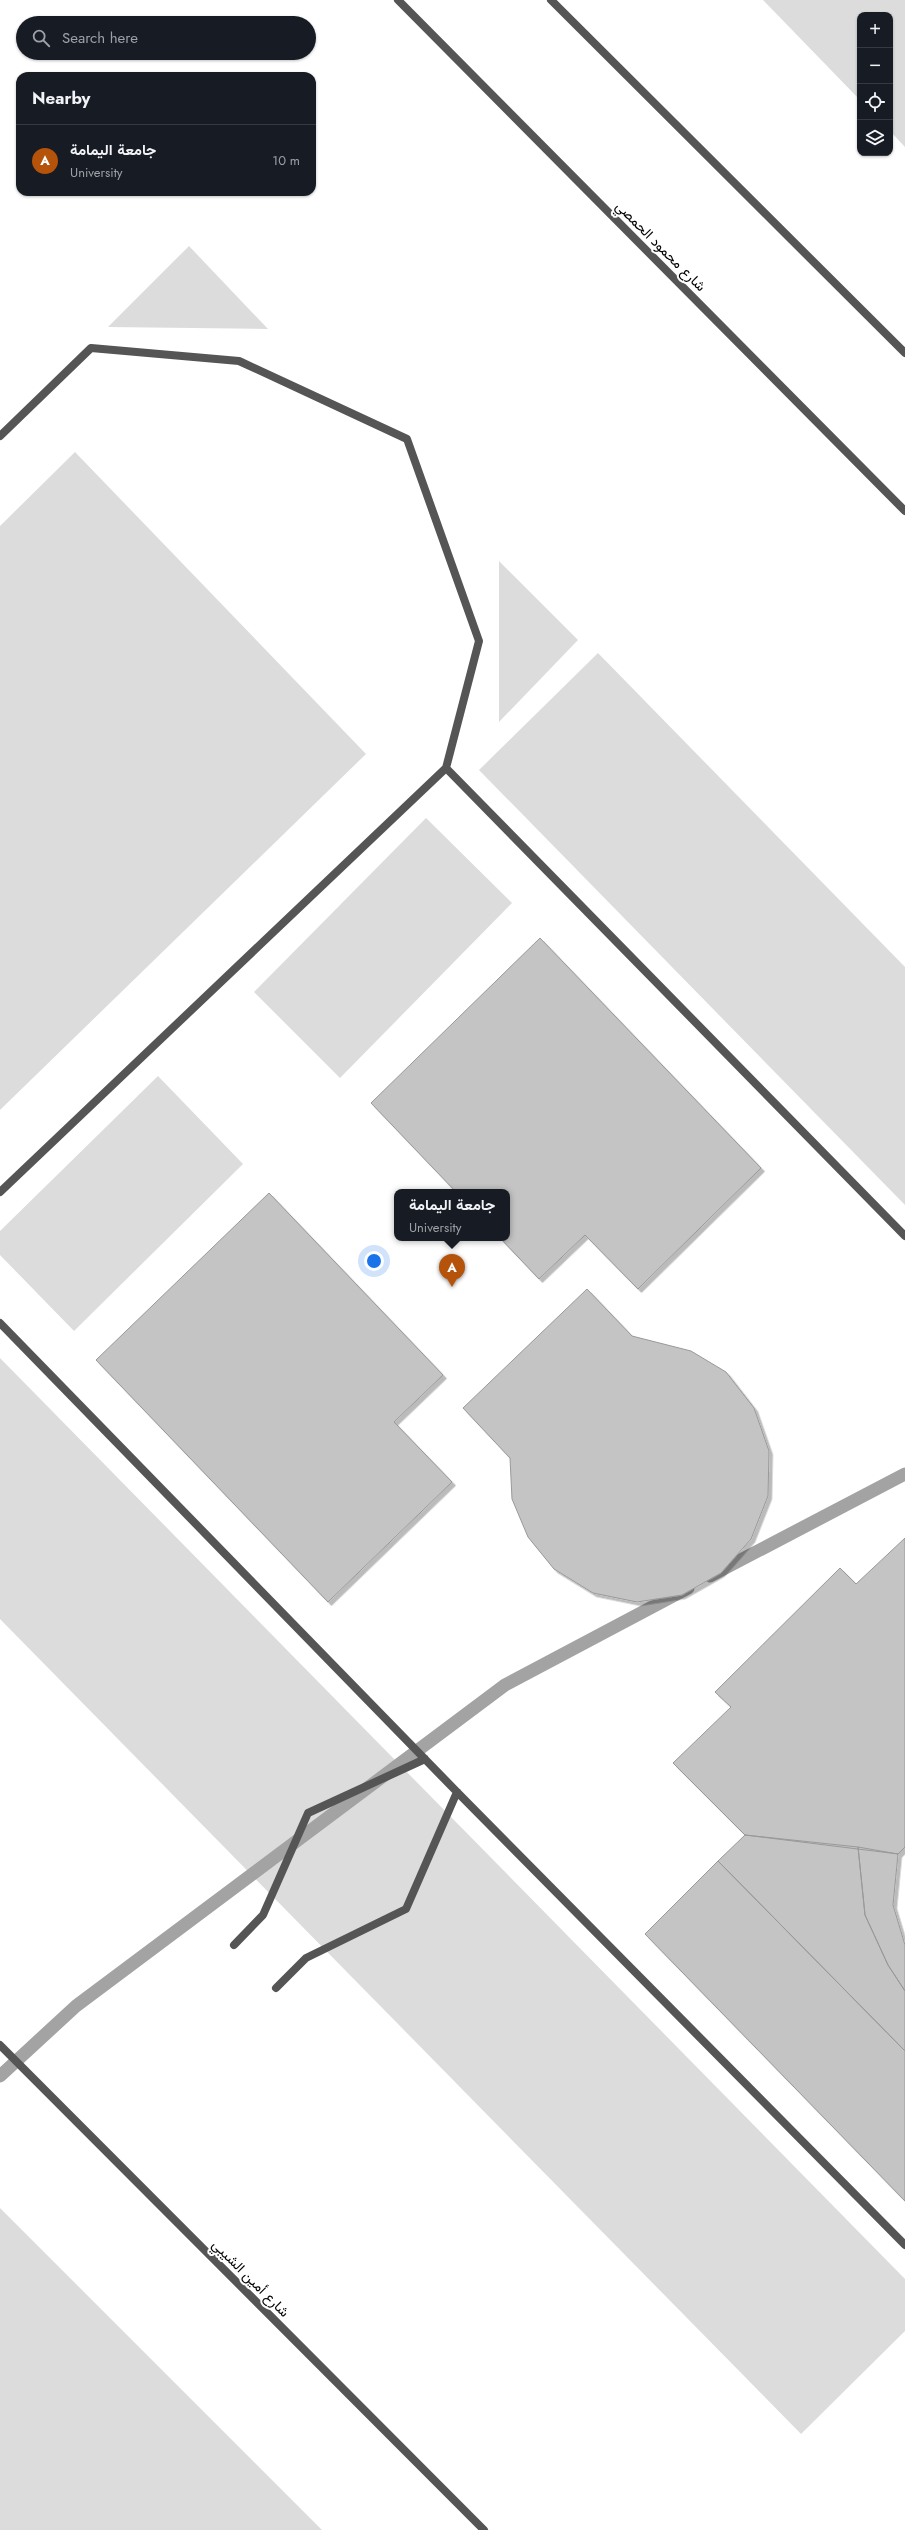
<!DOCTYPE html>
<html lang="en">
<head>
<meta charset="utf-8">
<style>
  body { margin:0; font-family:Jost,Vazirmatn,sans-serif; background:#242831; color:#f1f3f6 }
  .controls { position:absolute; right:12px; top:12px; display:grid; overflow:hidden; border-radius:8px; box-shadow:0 1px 3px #0004 }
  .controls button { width:36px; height:36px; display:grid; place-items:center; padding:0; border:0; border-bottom:1px solid #363941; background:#171b24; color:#f1f3f6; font:20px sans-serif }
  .you { position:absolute; left:374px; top:1261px; width:14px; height:14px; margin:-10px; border:3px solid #fff; border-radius:50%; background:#1a73e8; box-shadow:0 0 0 6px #1a73e833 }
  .badge { display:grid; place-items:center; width:26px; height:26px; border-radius:50%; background:#b45309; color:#fff; font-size:13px; font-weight:700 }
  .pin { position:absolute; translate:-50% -33px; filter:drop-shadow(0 1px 2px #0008) }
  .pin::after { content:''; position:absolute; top:21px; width:14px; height:12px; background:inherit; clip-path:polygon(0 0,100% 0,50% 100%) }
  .popup { position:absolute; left:394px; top:1189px; width:116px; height:52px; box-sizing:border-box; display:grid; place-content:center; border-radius:8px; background:#171b24; filter:drop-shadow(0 1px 3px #0005); font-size:13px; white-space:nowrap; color:#9ea1a6 }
  .popup b { font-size:15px; color:#f1f3f6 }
  .popup::after { content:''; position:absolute; left:50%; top:100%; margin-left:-8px; border:8px solid transparent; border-top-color:#171b24 }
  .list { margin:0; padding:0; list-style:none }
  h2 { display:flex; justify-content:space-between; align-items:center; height:52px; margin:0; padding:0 16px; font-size:17px }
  h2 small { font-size:13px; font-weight:400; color:#9ea1a6 }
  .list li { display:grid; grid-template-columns:26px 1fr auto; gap:12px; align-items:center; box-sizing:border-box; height:72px; padding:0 16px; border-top:1px solid #363941 }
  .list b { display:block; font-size:15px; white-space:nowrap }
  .list p { margin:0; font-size:13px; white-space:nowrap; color:#9ea1a6 }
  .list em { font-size:13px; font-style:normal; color:#9ea1a6 }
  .icon { flex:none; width:22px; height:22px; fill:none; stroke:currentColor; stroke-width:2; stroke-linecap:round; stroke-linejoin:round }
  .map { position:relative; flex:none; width:905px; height:2530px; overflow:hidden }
  .search { position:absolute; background:#171b24; box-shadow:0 1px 3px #0004; left:16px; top:16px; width:300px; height:44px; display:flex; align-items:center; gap:10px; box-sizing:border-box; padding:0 14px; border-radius:22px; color:#9ea1a6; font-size:15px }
  .panel { position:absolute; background:#171b24; box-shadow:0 1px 3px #0004; left:16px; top:72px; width:300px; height:124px; border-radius:12px }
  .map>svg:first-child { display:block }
  .green { fill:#dcdcdc }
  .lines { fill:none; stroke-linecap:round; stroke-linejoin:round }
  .stream { stroke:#a3a3a3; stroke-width:13 }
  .building { fill:#c4c4c4; stroke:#999; filter:url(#shadow) }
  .pedestrian { stroke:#555; stroke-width:8 }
  .minor { stroke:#555; stroke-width:8 }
  .labels { text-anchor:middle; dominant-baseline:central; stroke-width:4; stroke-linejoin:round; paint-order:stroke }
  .street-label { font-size:14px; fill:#000; stroke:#fff }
</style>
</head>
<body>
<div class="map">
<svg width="905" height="2530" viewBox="0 0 905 2530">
  <defs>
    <filter id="shadow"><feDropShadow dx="3.5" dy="3.5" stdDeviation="0" flood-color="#0004"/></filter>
  </defs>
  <rect width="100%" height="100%" fill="#fff"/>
  <path class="green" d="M763 0H905V147L890 131V15H860V100Z
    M189 246 268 329 108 327Z
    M75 452 366 754 0 1110V526Z
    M499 561 578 640 499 722Z
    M598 653 905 967V1205L479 770Z
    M426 818 512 903 340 1078 254 992Z
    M158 1076 243 1164 74 1331 0 1255V1231Z
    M0 1358 905 2279V2331L801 2434 0 1619Z
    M0 2208 322 2530H0Z"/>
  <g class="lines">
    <path class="stream" d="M710 1576 905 1474
      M0 2076 76 2006 505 1685 688 1588"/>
  </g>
  <path class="building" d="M540 938 761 1168 638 1289 585 1235 539 1279 500 1238H507V1192H456L371 1103Z
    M269 1193 443 1375 394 1422 452 1482 328 1602 96 1360Z
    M587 1289 632 1336 691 1351 726 1372 754 1408 769 1451 768 1496 751 1539 721 1573 682 1595 637 1602 593 1593 554 1569 528 1537 512 1499 510 1458 463 1408Z
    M905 1538V1847L898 1854 745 1835 673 1763 731 1707 715 1692 840 1568 856 1584Z
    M745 1835 858 1847 865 1915 888 1965 905 1991V2051L718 1861Z
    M858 1847 898 1854 893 1905 905 1945V1991L888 1965 865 1915Z
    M718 1861 905 2051V2201L645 1934Z"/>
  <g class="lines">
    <path class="pedestrian" d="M0 436 91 348 239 361 407 439 479 641 446 768 0 1192
      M446 768 905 1236
      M0 1323 457 1792 905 2245
      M234 1945 263 1915 308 1813 425 1759
      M276 1988 306 1958 406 1909 457 1792"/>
    <path class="minor" d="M398 0 905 511
      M551 0 905 353
      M0 2045 484 2530"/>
  </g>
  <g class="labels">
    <g class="street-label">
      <text transform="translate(661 246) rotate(45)">شارع محمود الحمصي</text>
      <text transform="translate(251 2278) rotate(45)">شارع أمين الشيبي</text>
    </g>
  </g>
</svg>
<div class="controls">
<button>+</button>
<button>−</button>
<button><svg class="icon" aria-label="locate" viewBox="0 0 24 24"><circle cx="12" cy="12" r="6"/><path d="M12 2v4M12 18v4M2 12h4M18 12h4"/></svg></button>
<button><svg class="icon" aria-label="layers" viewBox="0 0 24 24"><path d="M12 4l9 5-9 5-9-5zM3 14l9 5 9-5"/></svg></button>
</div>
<div class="you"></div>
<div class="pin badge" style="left:452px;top:1287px">A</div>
<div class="popup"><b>جامعة اليمامة</b>University</div>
<div class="search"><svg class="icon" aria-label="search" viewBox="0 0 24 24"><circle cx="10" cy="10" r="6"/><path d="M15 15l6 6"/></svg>Search here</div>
<section class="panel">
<h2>Nearby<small></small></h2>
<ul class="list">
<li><span class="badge">A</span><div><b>جامعة اليمامة</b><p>University</p></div><em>10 m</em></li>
</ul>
</section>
</div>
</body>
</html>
